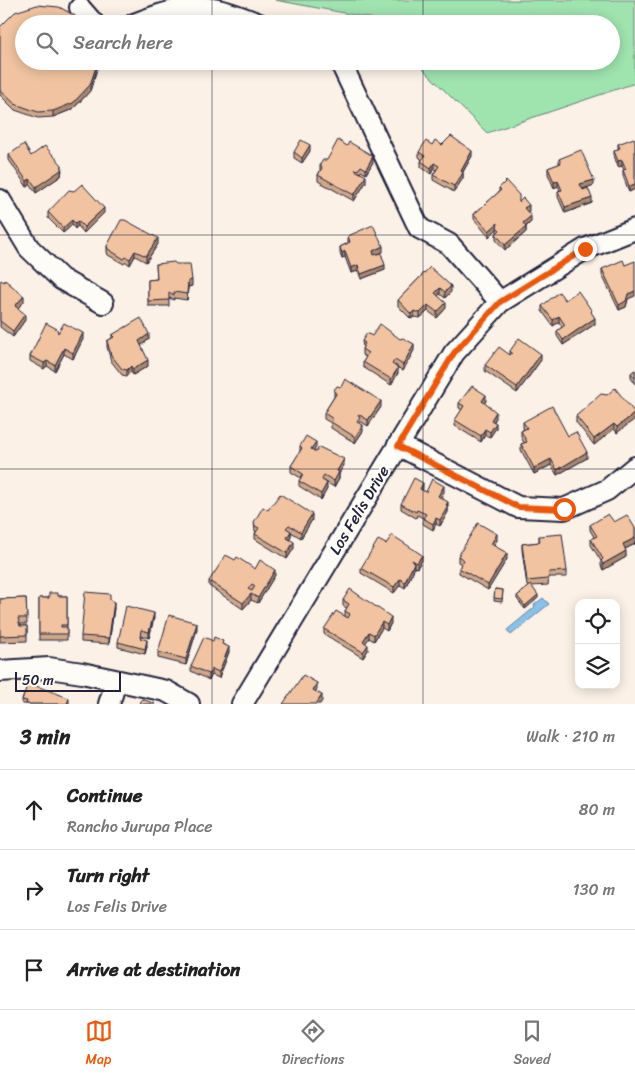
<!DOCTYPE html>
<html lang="en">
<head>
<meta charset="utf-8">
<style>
  body { margin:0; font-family:Sriracha,sans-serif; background:#f6f6f6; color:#222 }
  .controls { position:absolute; right:15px; bottom:15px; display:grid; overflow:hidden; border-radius:10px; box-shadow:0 2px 12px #0003 }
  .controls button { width:45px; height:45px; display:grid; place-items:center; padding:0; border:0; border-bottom:1px solid #e0e0e0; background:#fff; color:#222; font:25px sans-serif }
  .scale { position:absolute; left:15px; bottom:12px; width:106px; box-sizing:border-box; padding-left:5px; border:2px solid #22223b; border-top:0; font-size:14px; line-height:18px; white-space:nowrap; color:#22223b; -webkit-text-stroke:4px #fdfcf7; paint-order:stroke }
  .stop { position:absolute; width:15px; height:15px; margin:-11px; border:4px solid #ea580c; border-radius:50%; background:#fff }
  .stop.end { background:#ea580c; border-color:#fff; box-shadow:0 1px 5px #0008 }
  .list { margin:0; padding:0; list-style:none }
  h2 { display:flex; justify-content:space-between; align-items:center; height:65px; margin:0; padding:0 20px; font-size:21px }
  h2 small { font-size:16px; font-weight:400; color:#767676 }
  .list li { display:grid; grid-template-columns:32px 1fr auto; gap:15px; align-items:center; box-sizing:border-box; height:80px; padding:0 20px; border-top:1px solid #e0e0e0 }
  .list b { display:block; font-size:19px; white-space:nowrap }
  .list p { margin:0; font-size:16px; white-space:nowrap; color:#767676 }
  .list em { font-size:16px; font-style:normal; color:#767676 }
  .icon { flex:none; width:28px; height:28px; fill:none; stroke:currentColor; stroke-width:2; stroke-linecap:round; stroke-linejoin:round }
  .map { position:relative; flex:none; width:635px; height:704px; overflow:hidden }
  .search { position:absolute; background:#fff; box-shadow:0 2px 12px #0003; left:15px; right:15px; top:15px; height:55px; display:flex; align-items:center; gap:12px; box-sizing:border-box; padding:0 18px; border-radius:28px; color:#767676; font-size:19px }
  .sheet { height:305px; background:#fff }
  nav { display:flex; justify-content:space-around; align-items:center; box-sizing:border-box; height:70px; border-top:1px solid #e0e0e0; background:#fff; font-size:14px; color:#767676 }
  nav a { display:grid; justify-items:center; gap:2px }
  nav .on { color:#ea580c }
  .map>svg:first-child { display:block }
  .green { fill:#9fe3af; stroke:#608275 }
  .water { fill:#8bc1e9; stroke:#6181a3 }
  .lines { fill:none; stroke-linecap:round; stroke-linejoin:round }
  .minor-casing { stroke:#22223b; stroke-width:24 }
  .minor { stroke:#fdfcf7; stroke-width:20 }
  .wall { fill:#cfa88a; stroke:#22223b }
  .shaded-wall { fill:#a98870; stroke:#22223b }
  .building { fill:#f1c3a0; stroke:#22223b; fill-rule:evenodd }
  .route { stroke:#ea580c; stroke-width:6 }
  .grid { fill:none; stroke:#22223b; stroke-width:1; stroke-opacity:0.55 }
  .labels { text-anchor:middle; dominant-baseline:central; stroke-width:4.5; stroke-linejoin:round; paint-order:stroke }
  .street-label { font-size:16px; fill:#22223b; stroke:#fdfcf7 }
</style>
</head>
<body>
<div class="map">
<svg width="635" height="704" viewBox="0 0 635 704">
  <rect width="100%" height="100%" fill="#fbf1e6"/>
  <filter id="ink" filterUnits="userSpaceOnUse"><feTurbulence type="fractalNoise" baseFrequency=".02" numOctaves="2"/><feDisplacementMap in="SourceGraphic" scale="10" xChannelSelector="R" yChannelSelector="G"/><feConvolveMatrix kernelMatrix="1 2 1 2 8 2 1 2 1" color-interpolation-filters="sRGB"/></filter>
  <g filter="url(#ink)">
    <path class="green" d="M275 0H635V83L487 133 415 61H611V24H377L371 18Z"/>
    <path class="water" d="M543 598 549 604 511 635 507 630 535 607 534 605Z"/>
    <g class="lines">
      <g class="minor-casing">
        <path id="minor" d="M80 8 94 24
          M134 24C161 14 189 3 218 10 232 13 246 19 259 24
          M340 61 419 228 449 244 500 302
          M0 200 29 248 61 279 103 303
          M398 445 518 507 564 509 607 490 635 467
          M0 671 49 668 82 673 166 691 189 704
          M109 704 116 682
          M242 704 454 353 500 302 585 249 635 229"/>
      </g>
      <use href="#minor" class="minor"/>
    </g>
    <path class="wall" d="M0 27 97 69 90 91 73 109 53 117 38 118 15 110 0 95Z
      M635 141V189L629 192 623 176V170H624L622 166 618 167 614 156V151L618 149V144Z
      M432 145H442L472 156 463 172V178L454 192 433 180V175L436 170 434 168 431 174 421 167V161L422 160 419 157V152Z
      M310 151 302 163 294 158V152Z
      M9 155 31 156 62 170 61 176 36 193 30 185 27 187 9 160Z
      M559 159 594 185 582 189 592 203 565 213 558 197V191L560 190 558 186 554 188 548 174V168L559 164Z
      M327 160 373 162 366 174 361 171 360 173 366 182 354 201 318 181V175L320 171V164Z
      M499 188 519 202 529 211 527 212 531 222 526 227V232L505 250 496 240V234L497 233V229L489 237 474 219V214L499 192Z
      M48 212 104 213 84 233 78 226 75 229 72 225 63 233 48 218Z
      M348 236 383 252 381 253 385 270 361 279 358 271 351 273 345 257 342 258 340 253V247L348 243Z
      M158 244 146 262 135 256 130 265 126 262 124 264 108 255 107 252V246Z
      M156 264 192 286 188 287 187 300 174 298V300L169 298V306H148V280L157 279Z
      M430 267 451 292 445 298 440 294 438 296 446 308 437 318 428 311 420 318 414 317 411 319 398 306V300Z
      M602 269 628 299 626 307 619 310 602 275Z
      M0 282 24 302 18 308 25 320 13 337 0 327Z
      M565 300 592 314 595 324 563 345 557 336V331L562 327 559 322 553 326 542 311V306Z
      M58 333 83 339 73 359 64 354 55 371 47 366 44 369 30 361V356Z
      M112 335 149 339 141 346 148 366 133 375 131 372 127 376 122 375 111 361 107 347V341L112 338Z
      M372 336 414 350 403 371 395 365 398 373 391 385 363 367V362L366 357 362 355V349L363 347 362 341Z
      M510 351 541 360 517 393 485 371V365L510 355Z
      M635 370V384L631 378V373Z
      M334 390 381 407 368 426 360 421V423L363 431 355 443 331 428V423L324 419V413L334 397Z
      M607 395 635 413 617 433 614 429 594 445 576 422V416Z
      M486 401 484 403 496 418 494 421 496 428 490 437 485 435 481 442 455 426V420L462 410 459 408V403Z
      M523 422 568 436 587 458 557 475 551 465 534 474 521 450V444L524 443 521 437V431L524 429 523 428Z
      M300 446 316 447 314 451 344 465 339 474V478L334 487 324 481 327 489 321 500 299 486V481L301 478 291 472V466L300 452Z
      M423 489 422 490 426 492H444L440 497 448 506V512L440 526 436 524 433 530 423 524V518L417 515 416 518 401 509V504Z
      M268 510 312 520 301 538 291 532V537L289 540 294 548 287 559 255 539V534L256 532 255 531 254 522Z
      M614 522 635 528V544L625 549 626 557 603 570 601 566V561L591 545V539L594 537 590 530V525Z
      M539 536 567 571V577H549L548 585 531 586 538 598 525 609 517 599V596L530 586H527L522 550V544L539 542Z
      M497 540 494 545 507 559 488 590 459 573V568L461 564 458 562V556Z
      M386 544 422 560 417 568 414 567V569L405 588 400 585 394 593 361 573V568Z
      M235 560 255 569 275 575 258 603 251 600 243 609 209 586V581Z
      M495 589 503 590 502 602 494 601Z
      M58 596H67V640H39V598H49Z
      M26 598 27 624H20V626H27V641L0 642V599Z
      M343 600 391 623 387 631 382 628 374 641 369 638 365 643 368 650 363 658 324 634V629L345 616V611L347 608 343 606Z
      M110 601 114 608 109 644 81 642V636Z
      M154 618 149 638 141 636V639L147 646 145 654 118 647V642Z
      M197 629 186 665 158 658V652Z
      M213 641 223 644 229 652 219 678 212 675 209 680 191 671V666Z
      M69 698V704H22V700Z"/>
    <path class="shaded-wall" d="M97 64V69L90 91 73 109 53 117V111Z
      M310 145V151L302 163V158Z
      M472 151V156L461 175 463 173V178L454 192V186L461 171Z
      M373 156V162L366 174V169Z
      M622 160V166L618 167V161Z
      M434 163V168L431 174V168Z
      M62 165 61 176 36 193V187Z
      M366 176V182L354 201V195Z
      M30 179V185L27 187V181Z
      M594 180V185L580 190V184Z
      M558 181V186L554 188V182Z
      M635 184V189L629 192V186Z
      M592 198V203L565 213V207Z
      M529 205V211L524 214V208Z
      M104 208V213L84 233V227Z
      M531 216V222L523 229V223Z
      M72 220V225L63 233V228Z
      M78 221V226L75 229V223Z
      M498 223 497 229 489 237V231Z
      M526 227V232L505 250V245Z
      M158 238V244L146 262V256Z
      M383 246V252L373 257V251Z
      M135 251V256L130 265V259Z
      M345 251V257L342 258V253Z
      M358 265V271L351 273V268Z
      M385 265V270L361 279V274Z
      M192 280V286L188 287 187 300 188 281Z
      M451 286V292L445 298V292Z
      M440 288V294L435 299V293Z
      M635 291V296L628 299 626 307 619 310V305L628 294Z
      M24 296V302L15 311V306Z
      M446 303V308L437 318V312Z
      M428 305V311L420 318V313Z
      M414 311V317L411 319V314Z
      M25 314V320L13 337V331Z
      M559 316V322L553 326V320Z
      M595 318V324L563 345V340Z
      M83 333V339L73 359V353Z
      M149 334V339L139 347V341Z
      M414 344V350L403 371V365Z
      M64 348V354L55 371V365Z
      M541 354V360L517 393V387Z
      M148 360V366L133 375V369Z
      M47 361V366L44 369V363Z
      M131 366V372L127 376V370Z
      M398 368V373L391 385V379Z
      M486 395V401L482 407V401Z
      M381 401V407L368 426V420Z
      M496 412V418L491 425V420Z
      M635 413V419L617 433V427Z
      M496 423V428L490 437V432Z
      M614 424V429L594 445V439Z
      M363 425V431L355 443V437Z
      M485 429V435L481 442V436Z
      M316 442V447L311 455V449Z
      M587 452V458L557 475V470Z
      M344 459V465L339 474V478L334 487V481L337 471Z
      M551 459V465L534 474V468Z
      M327 483V489L321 500V494Z
      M423 483V489L420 494V489Z
      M444 486V492L438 502V496Z
      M448 502V512L440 526V520Z
      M312 514V520L301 538V532Z
      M436 518V524L433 530V524Z
      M291 531V537L287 544V538Z
      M497 534V540L491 550V544Z
      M635 538V544L623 550V544Z
      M294 542V548L287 559V553Z
      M626 551V557L603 570V564Z
      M507 553V559L488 590V585Z
      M422 555V560L417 568V563Z
      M414 563V569L405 588V582Z
      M275 570V575L258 603V598Z
      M400 579V585L394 593V587Z
      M251 594V600L243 609V603Z
      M538 595V598L525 609V606Z
      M114 602V608L109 644V638Z
      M154 613V618L149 638V632Z
      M391 617V623L387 631V625Z
      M382 622V628L374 641V635Z
      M197 623V629L186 665V659Z
      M369 632V638L363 647V641Z
      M147 640V646L145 654V649Z
      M368 645V650L363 658V652Z
      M229 647V652L219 678V672Z
      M212 669V675L209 680V674Z
      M317 683V689L313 696V690Z
      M322 695V701L320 704H316Z"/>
    <path class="building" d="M37 5 59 7 74 15 83 24H24V61H97V64L90 85 73 103 53 111 38 112 15 104 0 90V27L15 12Z
      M451 136 472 151 461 171 463 173 454 186 433 175 439 166 434 163 431 168 421 161 425 156 419 152 426 141 432 145 435 140 442 145Z
      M634 138 635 141V184L629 186 623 170 626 169 622 160 618 161 614 151 620 148 618 144Z
      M301 140 310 145 302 158 294 152Z
      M338 140 347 146 349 142 373 156 366 169 361 166 359 169 355 170 366 176 354 195 318 175 322 168 320 164 323 160H327Z
      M24 144 31 156 45 146 62 165 61 170 36 187 30 179 27 181 9 155Z
      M581 150 594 180 580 184 583 190 588 188 592 198 565 207 558 191 562 190 558 181 554 182 548 168 561 163 559 159Z
      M506 181 519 195V202L523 198 529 205 524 208 531 216 523 223 526 227 505 245 496 234 500 230 497 227 498 223 489 231 474 214 501 190 499 188Z
      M82 184 104 208 84 227 78 221 75 223 72 220 63 228 48 212 69 190 74 191Z
      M121 220H125L158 238 146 256 135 251 130 259 126 257 124 259 108 249 107 246Z
      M373 225 383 246 373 251 374 255 381 253 385 265 361 274 358 265 351 268 345 251 342 253 340 247 350 242 348 236Z
      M623 260 625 265 635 261V291L628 294 626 301 619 305 602 269Z
      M174 262 176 264H190L192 280 188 281 187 294 174 292V295L169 292V300L148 301V280L157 279 156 264Z
      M430 267 451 286 445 292 440 288 435 293 446 303 437 312 428 305 420 313 414 311 411 314 398 300Z
      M1 280 4 282 5 280 24 296 15 306 25 314 13 331 0 321V282Z
      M578 291 592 311 591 312 595 318 563 340 557 331 565 325 559 316 553 320 542 306 559 292 565 300Z
      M141 318 149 334 139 341 148 360 133 369 131 366 127 370 122 369 111 355 107 341 114 337 112 335Z
      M46 323 57 329 58 333 64 323 83 333 73 353 64 348 55 365 47 361 44 363 30 356Z
      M380 324 400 339 403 338 414 344 403 365 395 360 392 364 398 368 391 379 363 362 368 353 362 349 365 343 362 341 367 333 372 336Z
      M519 338 541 354 517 387 485 365 499 347 510 355 512 353 510 351Z
      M635 370V378L631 373Z
      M345 379 381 401 368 420 358 414 360 418 357 422 363 425 355 437 331 422 333 419 324 413 336 394 334 390 337 386 341 387Z
      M472 386 486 395 482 401 496 412 491 420 496 423 490 432 485 429 481 436 455 420 464 406 459 403Z
      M615 388 635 413 617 427 614 424 594 439 576 416 601 394 607 395Z
      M552 406 568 436 576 432 587 452 557 470 551 459 534 468 521 444 527 442 521 431 527 428 523 422Z
      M306 436 316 442 311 449 316 452 319 447 344 459 337 471 339 472 334 481 324 475 322 480 327 483 321 494 299 481 303 474 291 466 302 448 300 446Z
      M414 478 423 483 420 489 426 492 432 479 444 486 438 496 448 502 446 505 448 506 440 520 436 518 433 524 423 518 426 514 417 510 416 512 401 504Z
      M280 494 312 514 301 532 289 525 286 528 291 531 287 538 294 542 287 553 255 534 259 528 255 526 254 522 263 507 268 510Z
      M608 514 614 522 627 515 635 528V538L623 544 626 551 603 564 601 561 603 559 591 539 597 536 590 525Z
      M478 523 497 534 491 544 507 553 488 585 459 568 464 560 458 556Z
      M562 534 567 571 549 572 548 579 527 581 522 544 540 542 539 536Z
      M392 535 422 555 417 563 412 560 414 563 405 582 400 579 394 587 361 568 378 540 386 544Z
      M226 555 235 560 237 557 255 569 260 560 275 570 258 598 251 594 243 603 209 581ZM252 584 255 586 252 591 248 589Z
      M531 585 538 595 525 606 517 596Z
      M350 589 391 617 387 625 382 622 374 635 369 632 363 641 368 645 363 652 324 629 336 611 348 618 350 614 345 611 349 604 343 600Z
      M495 589 503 590 502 599 494 598Z
      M85 592 110 594V600L114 602 109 638 81 636Z
      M49 593H58V596H67V625H61V627H67V634H39V598H49Z
      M26 598 27 618H18L20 626H27V635L0 636V599Z
      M126 606 154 613 149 632 141 630 140 638 147 640 145 649 118 642Z
      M169 615 197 623 186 659 158 652Z
      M204 637 213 641 214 637 223 641 222 644 229 647 219 672 212 669 209 674 191 666Z
      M303 675 317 683 313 690 322 695 316 704H283Z
      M28 683 69 698 67 704H26L27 701 22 700Z
      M142 699 155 704H140Z"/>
  </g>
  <g class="lines" filter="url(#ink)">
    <path class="route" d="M564 509 518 507 398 446 454 353 500 302 585 249"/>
  </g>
  <path class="grid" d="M212 0V24M423 0V24M212 61V704M423 61V704M0 235H635M0 469H635"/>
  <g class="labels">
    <g class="street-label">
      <text transform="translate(359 510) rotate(-59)">Los Felis Drive</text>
    </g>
  </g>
</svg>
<div class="controls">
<button><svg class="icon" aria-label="locate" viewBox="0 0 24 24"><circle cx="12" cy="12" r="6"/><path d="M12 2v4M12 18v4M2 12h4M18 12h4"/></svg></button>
<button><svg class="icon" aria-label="layers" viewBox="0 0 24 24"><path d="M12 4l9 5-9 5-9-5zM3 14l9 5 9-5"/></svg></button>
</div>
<div class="scale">50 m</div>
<div class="stop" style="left:564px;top:509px"></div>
<div class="stop end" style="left:585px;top:249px"></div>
<div class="search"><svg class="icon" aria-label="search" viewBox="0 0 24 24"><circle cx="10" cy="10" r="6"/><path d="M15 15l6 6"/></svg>Search here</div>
</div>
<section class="sheet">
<h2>3 min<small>Walk · 210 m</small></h2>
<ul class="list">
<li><svg class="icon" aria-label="ahead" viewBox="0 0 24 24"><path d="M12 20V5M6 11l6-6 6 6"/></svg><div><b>Continue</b><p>Rancho Jurupa Place</p></div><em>80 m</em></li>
<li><svg class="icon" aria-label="right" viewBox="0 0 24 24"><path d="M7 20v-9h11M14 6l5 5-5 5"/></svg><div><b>Turn right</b><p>Los Felis Drive</p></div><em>130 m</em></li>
<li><svg class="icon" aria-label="arrive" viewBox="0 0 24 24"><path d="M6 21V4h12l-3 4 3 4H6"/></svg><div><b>Arrive at destination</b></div></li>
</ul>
</section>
<nav>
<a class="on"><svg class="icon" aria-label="map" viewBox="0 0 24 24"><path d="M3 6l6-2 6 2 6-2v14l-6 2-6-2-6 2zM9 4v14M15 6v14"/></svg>Map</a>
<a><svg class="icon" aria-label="directions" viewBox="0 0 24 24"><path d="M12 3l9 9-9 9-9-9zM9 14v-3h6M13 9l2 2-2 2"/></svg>Directions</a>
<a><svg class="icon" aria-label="saved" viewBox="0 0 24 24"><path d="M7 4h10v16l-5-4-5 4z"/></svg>Saved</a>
</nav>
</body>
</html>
